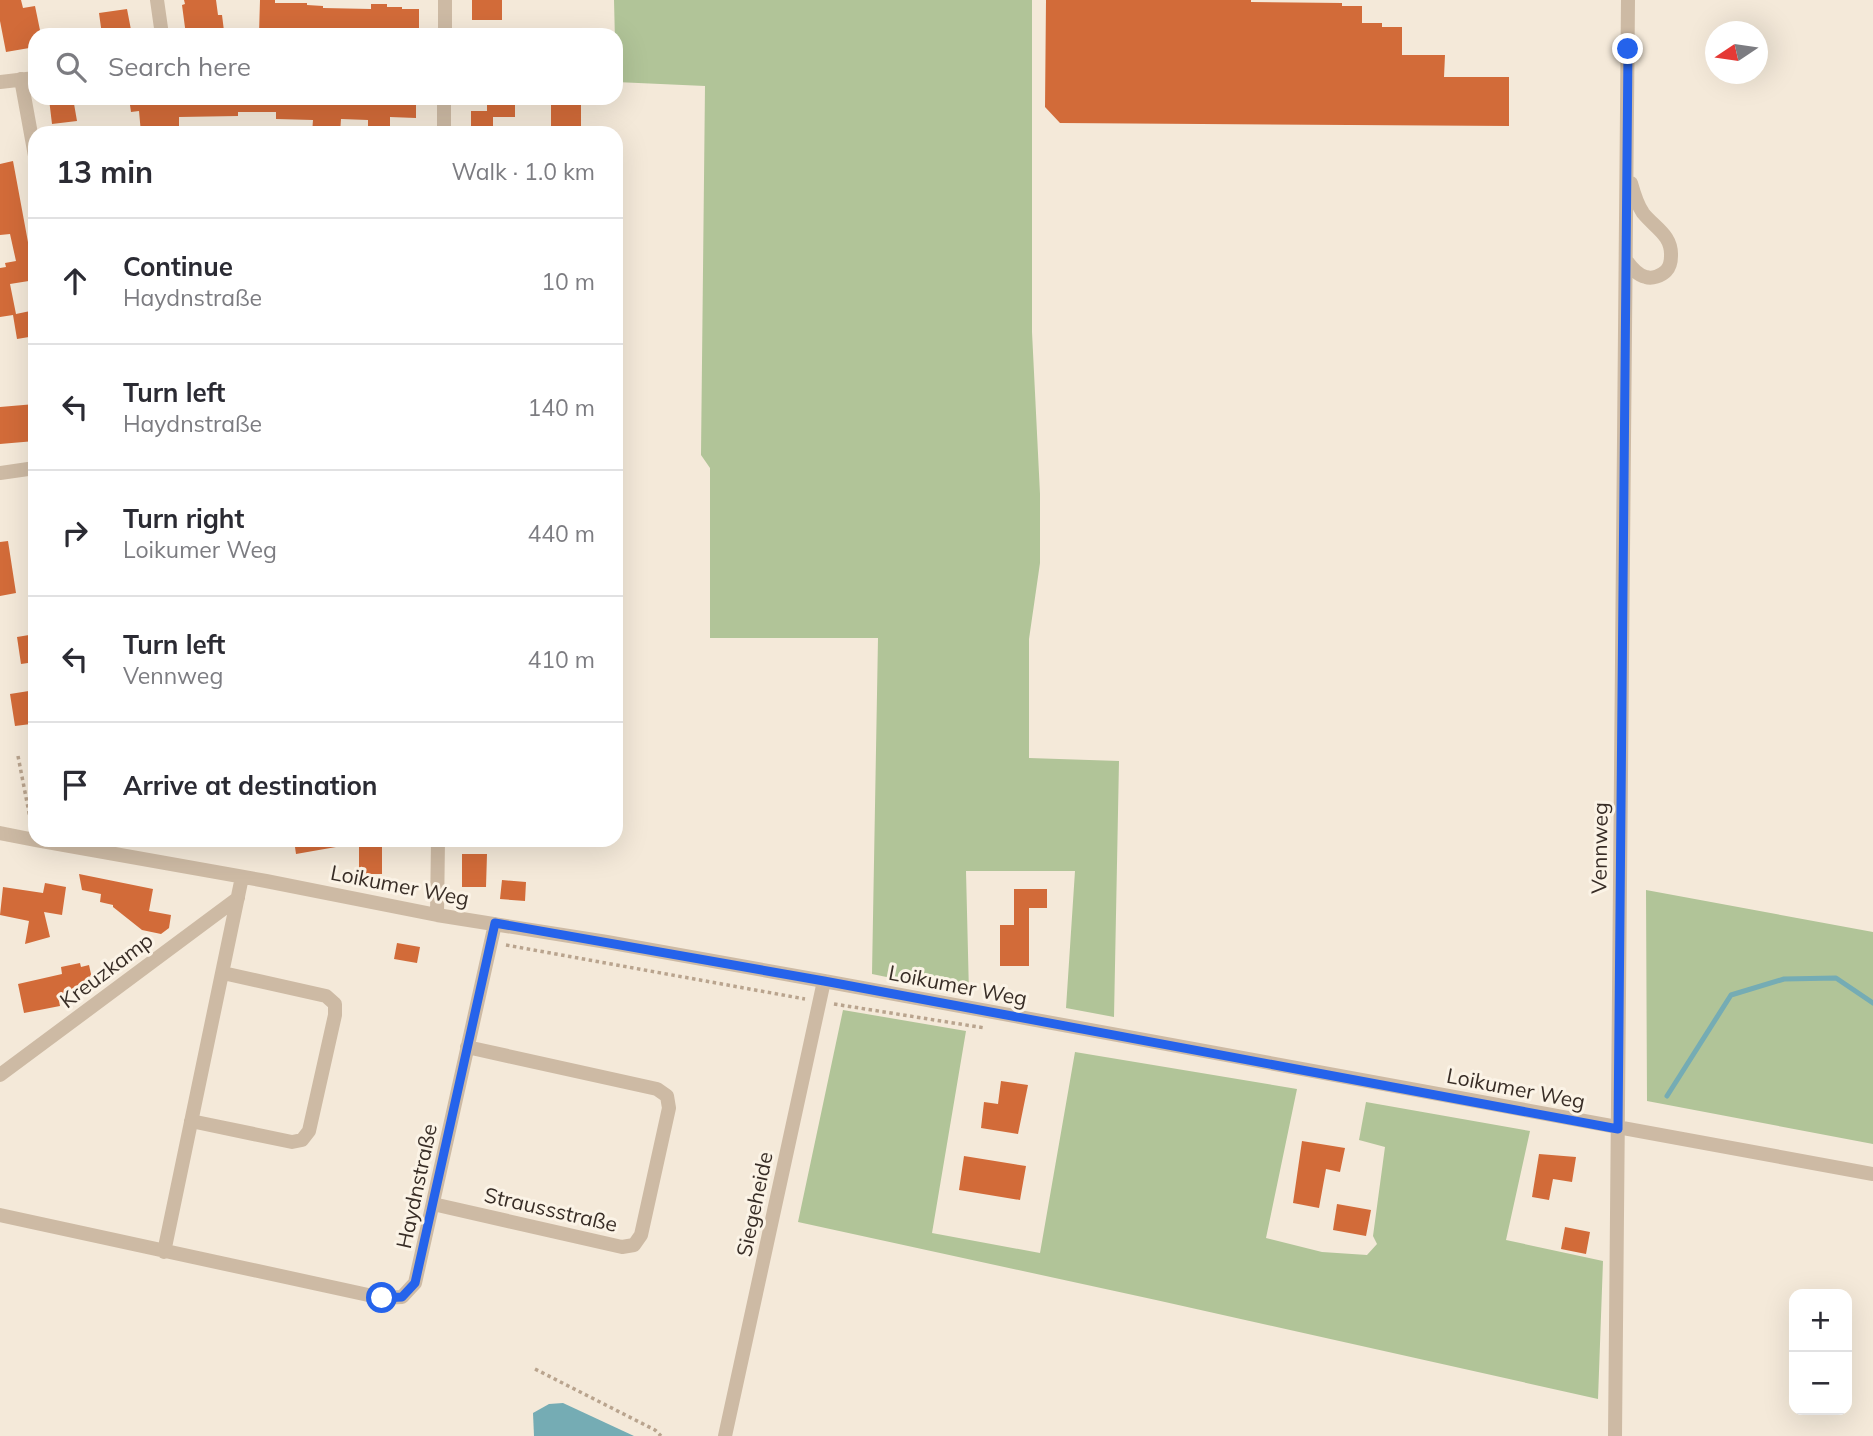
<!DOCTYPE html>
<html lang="en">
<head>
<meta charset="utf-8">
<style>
  body { margin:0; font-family:Mulish,sans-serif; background:#f7f7f7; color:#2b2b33 }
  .controls { position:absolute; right:21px; bottom:21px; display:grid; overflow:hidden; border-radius:14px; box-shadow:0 7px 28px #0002 }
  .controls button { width:63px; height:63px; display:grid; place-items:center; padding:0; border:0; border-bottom:2px solid #e1e1e2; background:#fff; color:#2b2b33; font:35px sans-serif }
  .compass { position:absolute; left:1705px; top:21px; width:63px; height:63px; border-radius:50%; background:#fff; box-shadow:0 7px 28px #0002; rotate:257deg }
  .stop { position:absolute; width:21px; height:21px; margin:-16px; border:5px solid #2563eb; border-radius:50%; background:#fff }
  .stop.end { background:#2563eb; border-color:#fff; box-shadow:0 2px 7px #0008 }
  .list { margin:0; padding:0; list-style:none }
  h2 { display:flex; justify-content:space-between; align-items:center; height:91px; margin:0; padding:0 28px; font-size:30px }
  h2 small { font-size:23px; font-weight:400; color:#7c7c81 }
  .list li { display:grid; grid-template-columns:46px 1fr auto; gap:21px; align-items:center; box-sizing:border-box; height:126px; padding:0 28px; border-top:2px solid #e1e1e2 }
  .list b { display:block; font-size:26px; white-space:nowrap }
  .list p { margin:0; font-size:23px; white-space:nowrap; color:#7c7c81 }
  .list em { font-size:23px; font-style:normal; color:#7c7c81 }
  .icon { flex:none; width:38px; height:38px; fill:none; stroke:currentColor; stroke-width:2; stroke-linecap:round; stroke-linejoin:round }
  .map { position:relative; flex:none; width:1873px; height:1436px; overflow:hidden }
  .search { position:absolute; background:#fff; box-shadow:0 7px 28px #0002; left:28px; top:28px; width:595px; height:77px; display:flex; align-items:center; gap:18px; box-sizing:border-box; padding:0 24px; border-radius:21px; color:#7c7c81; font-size:26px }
  .panel { position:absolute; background:#fff; box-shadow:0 7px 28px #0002; left:28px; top:126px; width:595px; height:721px; border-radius:21px }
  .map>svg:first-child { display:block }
  .green { fill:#b1c498 }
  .water { fill:#75acb4 }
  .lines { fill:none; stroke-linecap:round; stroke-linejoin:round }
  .stream { stroke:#75acb4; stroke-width:5 }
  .building { fill:#d26b39 }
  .path { stroke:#b9a48e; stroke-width:3.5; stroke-dasharray:3.5 3.5; stroke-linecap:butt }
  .minor { stroke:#cdbaa4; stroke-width:14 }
  .route { stroke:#2563eb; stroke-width:9 }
  .labels { text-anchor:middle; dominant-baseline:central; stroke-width:6; stroke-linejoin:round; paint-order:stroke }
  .street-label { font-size:21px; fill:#382d26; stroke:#fbf3e6 }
</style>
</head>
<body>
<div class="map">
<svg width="1873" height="1436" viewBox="0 0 1873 1436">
  <rect width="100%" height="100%" fill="#f4e9d9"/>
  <path class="green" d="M614 0H1032V332L1040 494V563L1029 639V758L1119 761 1114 1017 1066 1008 1075 871H966L969 994 872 974 878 638H710V468L701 455 705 86 616 82Z
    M1646 890 1873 932V1144L1647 1101Z
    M843 1010 966 1031 932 1233 1040 1253 1075 1052 1297 1089 1266 1238 1322 1252 1367 1255 1377 1244 1373 1236 1385 1147 1359 1140 1366 1102 1530 1131 1506 1240 1603 1261 1598 1399 1156 1300 798 1222Z"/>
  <path class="water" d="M563 1403 634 1436H534L533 1413 549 1404Z"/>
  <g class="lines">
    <path class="stream" d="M1667 1096 1731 995 1784 979 1836 978 1873 1003"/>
  </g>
  <path class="building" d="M0 0H21L23 8 35 6 41 35H35V47L6 52 0 21Z
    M184 0H216L218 15H222L224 31 186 35 182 5 185 4Z
    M260 0H275V3H307V5L323 6V8L371 9V4H387V7H402V9H419V35L259 34Z
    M472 0H502V20H472Z
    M1046 0H1251V2L1342 3V6H1362V23H1382V27H1402V55H1445L1444 77H1509V126L1060 123 1045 107Z
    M127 9 132 35H102L99 13Z
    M59 98H73L77 121 52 124 49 99Z
    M129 98H416V118L390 117V133H368V120L341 119 340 133H312L313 120 276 119V112H238V116L179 117V133H141L139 111 131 112Z
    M487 98H515V117H493V133H471V111H487Z
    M551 98H581V133H551Z
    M13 161 35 280 10 284 16 314 35 310V336L17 339 13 315 0 317V268L6 267 5 263 16 261 10 234 0 235V164Z
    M35 404V441L0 444V407Z
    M8 541 16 593 0 596V542Z
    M35 634V662L21 664 17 637Z
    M35 690V715L30 716 31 724 15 726 10 694Z
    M294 840H335L336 847 296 854Z
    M359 842H382V874H359Z
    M462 854H487L486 887H462Z
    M79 874 153 889 149 911 171 915 169 928 161 934 142 930 113 907V905L100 902 101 894 82 890Z
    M502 880 526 882 525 901 500 899Z
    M45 883 66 887 62 915 44 912 50 937 25 944 29 921 0 915 3 887 43 893Z
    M1014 889H1047V908H1029V966H1000V925H1014Z
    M397 943 420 947 417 963 394 959Z
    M80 963 81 967 89 965 93 983 84 984 86 991 58 996 60 1006 24 1013 18 984 62 974 61 967Z
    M1001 1081 1028 1085 1018 1134 981 1128 984 1102 998 1104Z
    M1302 1141 1345 1148 1340 1172 1326 1169 1319 1208 1293 1203Z
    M1539 1154 1576 1157 1572 1182 1553 1179 1549 1200 1532 1197Z
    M964 1156 1026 1166 1020 1200 959 1190Z
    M1337 1204 1371 1210 1366 1236 1333 1230Z
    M1565 1227 1590 1232 1586 1254 1561 1249Z"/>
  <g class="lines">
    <path class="path" d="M18 756 31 823
      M506 945 805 999
      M834 1004 985 1028
      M535 1369 655 1430 661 1436"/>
    <path class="minor" d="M157 0 162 35
      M445 35V0
      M21 79 35 156
      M0 82 35 78
      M444 133V98
      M1626 260C1631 267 1637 275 1646 277 1652 279 1661 276 1666 271 1670 267 1671 262 1671 256 1672 235 1655 228 1643 213 1637 204 1634 194 1631 183
      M0 473 35 468
      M0 833 35 840
      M36 840 266 881 437 915 607 942 824 981 1873 1174
      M437 915 438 840
      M0 1075 238 898
      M191 1121 292 1142 302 1140 309 1131 335 1015V1004L326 996 223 973
      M433 1204 622 1247 634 1245 641 1235 669 1108 667 1096 657 1089 467 1047
      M0 1215 382 1298 402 1297 415 1283 495 924
      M164 1252 242 877
      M725 1436 824 981
      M1615 1436 1628 0"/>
  </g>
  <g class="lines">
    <path class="route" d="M382 1298 402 1297 415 1283 495 923 824 981 1618 1129 1628 49"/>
  </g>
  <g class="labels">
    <g class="street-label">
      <text transform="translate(1599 848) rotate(-89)">Vennweg</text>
      <text transform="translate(400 885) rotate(11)">Loikumer Weg</text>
      <text transform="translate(106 970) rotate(-37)">Kreuzkamp</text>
      <text transform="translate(958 985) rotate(11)">Loikumer Weg</text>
      <text transform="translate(1516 1088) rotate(11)">Loikumer Weg</text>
      <text transform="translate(416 1186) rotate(-78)">Haydnstraße</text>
      <text transform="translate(754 1204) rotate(-78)">Siegeheide</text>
      <text transform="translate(551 1209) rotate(13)">Straussstraße</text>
    </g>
  </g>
</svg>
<div class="controls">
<button>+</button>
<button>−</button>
</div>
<svg class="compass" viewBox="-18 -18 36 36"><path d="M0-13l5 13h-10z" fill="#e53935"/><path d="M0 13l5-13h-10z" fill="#7c7c81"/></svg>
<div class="stop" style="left:382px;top:1298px"></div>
<div class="stop end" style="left:1628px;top:49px"></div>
<div class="search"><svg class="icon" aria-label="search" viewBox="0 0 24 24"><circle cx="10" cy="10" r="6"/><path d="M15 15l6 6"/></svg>Search here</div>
<section class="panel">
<h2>13 min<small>Walk · 1.0 km</small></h2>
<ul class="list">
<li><svg class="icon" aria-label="ahead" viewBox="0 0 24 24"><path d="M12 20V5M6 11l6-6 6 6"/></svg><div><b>Continue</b><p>Haydnstraße</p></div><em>10 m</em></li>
<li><svg class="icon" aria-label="left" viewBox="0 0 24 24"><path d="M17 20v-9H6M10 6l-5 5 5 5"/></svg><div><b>Turn left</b><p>Haydnstraße</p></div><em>140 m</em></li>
<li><svg class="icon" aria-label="right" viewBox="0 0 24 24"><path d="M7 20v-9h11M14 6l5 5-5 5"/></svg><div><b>Turn right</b><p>Loikumer Weg</p></div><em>440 m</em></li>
<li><svg class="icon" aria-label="left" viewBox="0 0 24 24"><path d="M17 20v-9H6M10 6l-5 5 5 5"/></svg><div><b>Turn left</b><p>Vennweg</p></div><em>410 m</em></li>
<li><svg class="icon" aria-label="arrive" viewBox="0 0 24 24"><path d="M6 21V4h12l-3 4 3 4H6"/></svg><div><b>Arrive at destination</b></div></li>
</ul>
</section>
</div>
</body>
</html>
